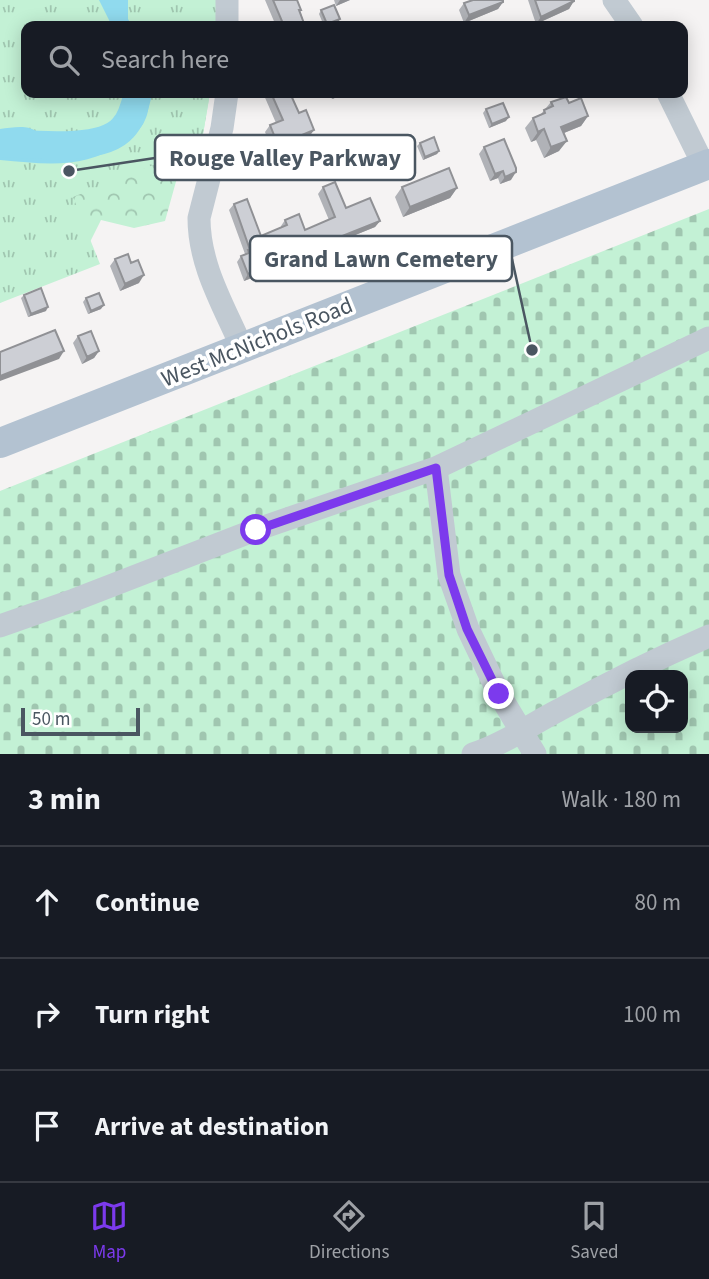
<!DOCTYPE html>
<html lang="en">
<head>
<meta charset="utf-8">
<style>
  body { margin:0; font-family:"Source Sans 3",sans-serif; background:#20242c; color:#f1f3f6 }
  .controls { position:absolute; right:21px; bottom:21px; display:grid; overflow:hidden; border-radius:14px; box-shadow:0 4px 18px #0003 }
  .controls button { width:63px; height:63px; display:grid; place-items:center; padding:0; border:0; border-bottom:2px solid #363941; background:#171b24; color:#f1f3f6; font:35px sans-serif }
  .scale { position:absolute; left:21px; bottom:18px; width:119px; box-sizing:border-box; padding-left:7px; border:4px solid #4a5661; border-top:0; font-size:19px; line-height:24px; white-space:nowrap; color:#4a5661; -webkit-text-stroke:5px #fff; paint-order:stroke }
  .stop { position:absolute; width:21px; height:21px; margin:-16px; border:5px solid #7c3aed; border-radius:50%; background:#fff }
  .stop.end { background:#7c3aed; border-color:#fff; box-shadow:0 2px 7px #0008 }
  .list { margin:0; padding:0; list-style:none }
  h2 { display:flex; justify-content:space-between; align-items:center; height:91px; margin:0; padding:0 28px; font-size:30px }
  h2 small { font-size:23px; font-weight:400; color:#9ea1a6 }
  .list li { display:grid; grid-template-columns:46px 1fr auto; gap:21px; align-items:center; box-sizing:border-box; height:112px; padding:0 28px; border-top:2px solid #363941 }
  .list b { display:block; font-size:26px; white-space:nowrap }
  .list em { font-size:23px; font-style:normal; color:#9ea1a6 }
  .icon { flex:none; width:38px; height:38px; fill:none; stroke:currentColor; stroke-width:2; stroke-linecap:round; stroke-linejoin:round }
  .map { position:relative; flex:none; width:709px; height:754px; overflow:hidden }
  .search { position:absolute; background:#171b24; box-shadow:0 4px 18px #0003; left:21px; right:21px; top:21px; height:77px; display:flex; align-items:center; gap:18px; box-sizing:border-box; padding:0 24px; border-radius:14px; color:#9ea1a6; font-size:26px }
  .sheet { height:427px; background:#171b24 }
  nav { display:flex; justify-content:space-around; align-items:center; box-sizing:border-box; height:98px; border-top:2px solid #363941; background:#171b24; font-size:19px; color:#9ea1a6 }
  nav a { display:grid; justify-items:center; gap:4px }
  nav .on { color:#7c3aed }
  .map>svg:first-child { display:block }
  .forest { fill:url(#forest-crowns) }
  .cemetery { fill:url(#cemetery-stones); fill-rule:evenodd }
  .park { fill:url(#park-tufts) }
  .water { fill:#90daee }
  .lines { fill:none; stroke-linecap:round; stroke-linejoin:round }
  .river { stroke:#90daee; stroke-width:28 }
  .minor { stroke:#c1cad2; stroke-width:23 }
  .major { stroke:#b3c2d1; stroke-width:30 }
  .wall { fill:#b0b2b7 }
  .shaded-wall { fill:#909195 }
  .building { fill:#cdcfd5; stroke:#909195; stroke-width:2 }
  .route { stroke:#7c3aed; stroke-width:9 }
  .labels { text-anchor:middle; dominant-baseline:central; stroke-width:7; stroke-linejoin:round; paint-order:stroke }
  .street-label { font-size:23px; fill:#4a5661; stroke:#fff }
  .leader { fill:none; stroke:#4a5661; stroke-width:2.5 }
  .callout-dot { fill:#4a5661; stroke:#fff; stroke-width:2.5 }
  .callout { fill:#fff; stroke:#4a5661; stroke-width:2.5 }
  .callout-label { font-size:24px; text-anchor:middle; font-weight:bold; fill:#4a5661 }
</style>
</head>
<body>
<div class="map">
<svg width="709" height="754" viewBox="0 0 709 754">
  <defs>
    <pattern id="forest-crowns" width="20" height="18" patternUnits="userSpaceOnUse" patternTransform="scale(1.75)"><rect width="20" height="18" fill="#c3f1d5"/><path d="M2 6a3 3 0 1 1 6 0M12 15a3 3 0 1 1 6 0" fill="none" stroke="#a0c6b0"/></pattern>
    <pattern id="cemetery-stones" width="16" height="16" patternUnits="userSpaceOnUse" patternTransform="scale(1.75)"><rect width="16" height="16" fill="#c3f1d5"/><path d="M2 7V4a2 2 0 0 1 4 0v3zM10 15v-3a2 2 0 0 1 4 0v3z" fill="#a0c6b0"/></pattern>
    <pattern id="park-tufts" width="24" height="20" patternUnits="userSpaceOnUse" patternTransform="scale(1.75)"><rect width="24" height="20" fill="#c3f1d5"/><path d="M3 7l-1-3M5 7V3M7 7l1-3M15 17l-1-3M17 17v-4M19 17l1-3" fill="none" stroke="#a0c6b0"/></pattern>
  </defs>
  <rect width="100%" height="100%" fill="#f5f3f3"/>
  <path class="forest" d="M210 93 201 146 177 178 165 221 134 228 101 220 83 256 0 303V160Z"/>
  <path class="cemetery" d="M709 209V754H0V491ZM630 675H683V728H630Z"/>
  <path class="park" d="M0 0H220L219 26H26V93H210L201 146 73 197 100 264 0 303Z"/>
  <path class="water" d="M99 0H128V19L132 26H112Z
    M125 93H150C149 102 149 112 145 120 141 130 131 138 123 143 83 170 46 164 0 160V129C12 128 27 124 37 132 45 139 48 146 58 150 78 157 118 140 124 121 127 113 125 101 125 93Z"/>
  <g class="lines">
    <path class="river" d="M0 143C30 144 102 153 123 128 132 119 135 105 138 93"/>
    <path class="minor" d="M614 0 632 26
      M227 26V0
      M227 93 222 128 199 218C199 266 224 306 242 348
      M668 93 704 166
      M436 468 449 575 468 629 499 694 535 754
      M0 626 74 600 255 530 436 468 709 338
      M473 754C504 744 530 725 559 710 608 683 658 658 709 636"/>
    <path class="major" d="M0 443 709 164"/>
  </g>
  <path class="wall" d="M265 0H297L305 26H276Z
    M334 0H350L336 6Z
    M528 0H574L569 9 536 24Z
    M503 2 498 9 464 23 459 10 464 3Z
    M321 10 340 19 338 22 328 26H324L319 14Z
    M263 93H290L309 137 273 152 265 132 270 125 276 123Z
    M329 93H348L332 99Z
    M551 102 569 103 588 116 581 126 564 133 559 151 544 158 536 140 531 142 525 128 533 118 541 114Z
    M486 109 506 121 489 128 483 113Z
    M420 143 439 151 437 154 423 160 417 146Z
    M484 147 511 180 500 184 498 178 490 181 479 154Z
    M348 158 367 170 351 176 345 162Z
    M323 187 346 208 380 221 375 227 311 253 308 256 244 281 237 262 241 256 245 254 229 210 234 204 261 236 281 227V226L285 220 305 230 329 220 318 194Z
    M402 187 457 188 450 198 403 217 395 197Z
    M115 259 139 283 120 291 110 266Z
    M24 295 46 311 28 317 21 298Z
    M86 298 101 309 88 314 83 302Z
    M78 336 99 351 94 358 82 364 73 343Z"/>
  <path class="shaded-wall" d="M340 0H350L336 6Z
    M574 1 569 9 536 24 541 17Z
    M503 2 498 9 464 23 469 15Z
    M340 19 338 22 326 26 327 24Z
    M342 93H348L332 99 335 96Z
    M588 116 581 126 554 137 561 127Z
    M509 117 506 121 489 128 492 124Z
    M544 129 536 140 531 142 538 132Z
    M314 130 309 137 273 152 278 145Z
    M567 141 559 151 544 158 551 147Z
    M439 151 437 154 423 160 425 157Z
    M369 167 367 170 351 176 354 173Z
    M503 171 498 178 490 181 495 174Z
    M516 172 511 180 500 184 505 177Z
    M457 188 450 198 403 217 410 207Z
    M380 221 375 227 311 253 308 256 244 281 248 274Z
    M144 275 139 283 120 291 125 284Z
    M104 305 101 309 88 314 91 311Z
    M48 307 46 311 28 317 31 314Z
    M64 351 59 359 0 381V376Z
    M99 351 94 358 82 364 87 357Z"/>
  <path class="building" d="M273 0H297L301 10H299L305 26H284Z
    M473 0H503V2L469 15 464 3Z
    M535 0H574V1L541 17Z
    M334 5 340 19 327 24 321 10Z
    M271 93H290L299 113 306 110 314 130 278 145 270 125 283 120Z
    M566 97 569 103 581 98 588 116 561 127 567 141 551 147 544 129 538 132 533 118 545 113 544 110 553 106 551 102Z
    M503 103 509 117 492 124 486 109Z
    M434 137 439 151 425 157 420 143Z
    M504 139 516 168V172L505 177 503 171 495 174 484 147Z
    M449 168 457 188 410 207 402 187Z
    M335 182 346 208 370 198 380 221 312 248 313 250 248 274 241 256 249 253 248 250H250L234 204 247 199 261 236 287 225 285 220 299 214 305 230 335 217 323 187Z
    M128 254 131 263 138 260 144 275 125 284 115 259Z
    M41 288 48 307 31 314 24 295Z
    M99 293 104 305 91 311 86 298Z
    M55 330 64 351 0 376V352Z
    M91 331 99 351 87 357 78 336Z"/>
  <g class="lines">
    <path class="route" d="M256 530 436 468 449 575 467 629 499 694"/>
  </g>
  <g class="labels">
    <g class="street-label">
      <text transform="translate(257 342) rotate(-22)">West McNichols Road</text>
    </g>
  </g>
  <path class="leader" d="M69 171L155 158M532 350L512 259"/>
  <g class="callout-dot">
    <circle cx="69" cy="171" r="7"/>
    <circle cx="532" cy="350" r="7"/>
  </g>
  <g class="callout">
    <rect x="155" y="135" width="260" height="45" rx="7"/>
    <rect x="250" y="236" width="262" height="45" rx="7"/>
  </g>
  <g class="callout-label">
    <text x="285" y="166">Rouge Valley Parkway</text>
    <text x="381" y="267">Grand Lawn Cemetery</text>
  </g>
</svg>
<div class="controls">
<button><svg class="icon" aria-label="locate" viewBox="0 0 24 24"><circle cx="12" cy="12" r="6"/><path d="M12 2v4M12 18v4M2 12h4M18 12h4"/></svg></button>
</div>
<div class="scale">50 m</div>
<div class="stop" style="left:256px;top:530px"></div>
<div class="stop end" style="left:499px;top:694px"></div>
<div class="search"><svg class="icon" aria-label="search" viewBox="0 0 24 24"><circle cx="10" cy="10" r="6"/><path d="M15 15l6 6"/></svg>Search here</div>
</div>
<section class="sheet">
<h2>3 min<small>Walk · 180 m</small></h2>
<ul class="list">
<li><svg class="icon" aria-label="ahead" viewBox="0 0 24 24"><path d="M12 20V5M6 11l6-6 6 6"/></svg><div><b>Continue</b></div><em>80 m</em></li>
<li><svg class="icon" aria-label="right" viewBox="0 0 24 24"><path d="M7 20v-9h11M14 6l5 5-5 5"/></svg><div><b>Turn right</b></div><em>100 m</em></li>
<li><svg class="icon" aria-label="arrive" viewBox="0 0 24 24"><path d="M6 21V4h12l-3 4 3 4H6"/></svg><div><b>Arrive at destination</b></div></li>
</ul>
</section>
<nav>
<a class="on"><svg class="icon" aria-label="map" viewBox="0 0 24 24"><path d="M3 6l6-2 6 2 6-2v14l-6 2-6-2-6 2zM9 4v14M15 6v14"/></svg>Map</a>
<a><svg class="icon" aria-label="directions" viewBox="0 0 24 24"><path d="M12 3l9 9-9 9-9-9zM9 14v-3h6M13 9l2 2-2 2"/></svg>Directions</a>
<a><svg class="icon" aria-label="saved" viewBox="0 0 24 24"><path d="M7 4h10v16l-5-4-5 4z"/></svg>Saved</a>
</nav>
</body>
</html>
